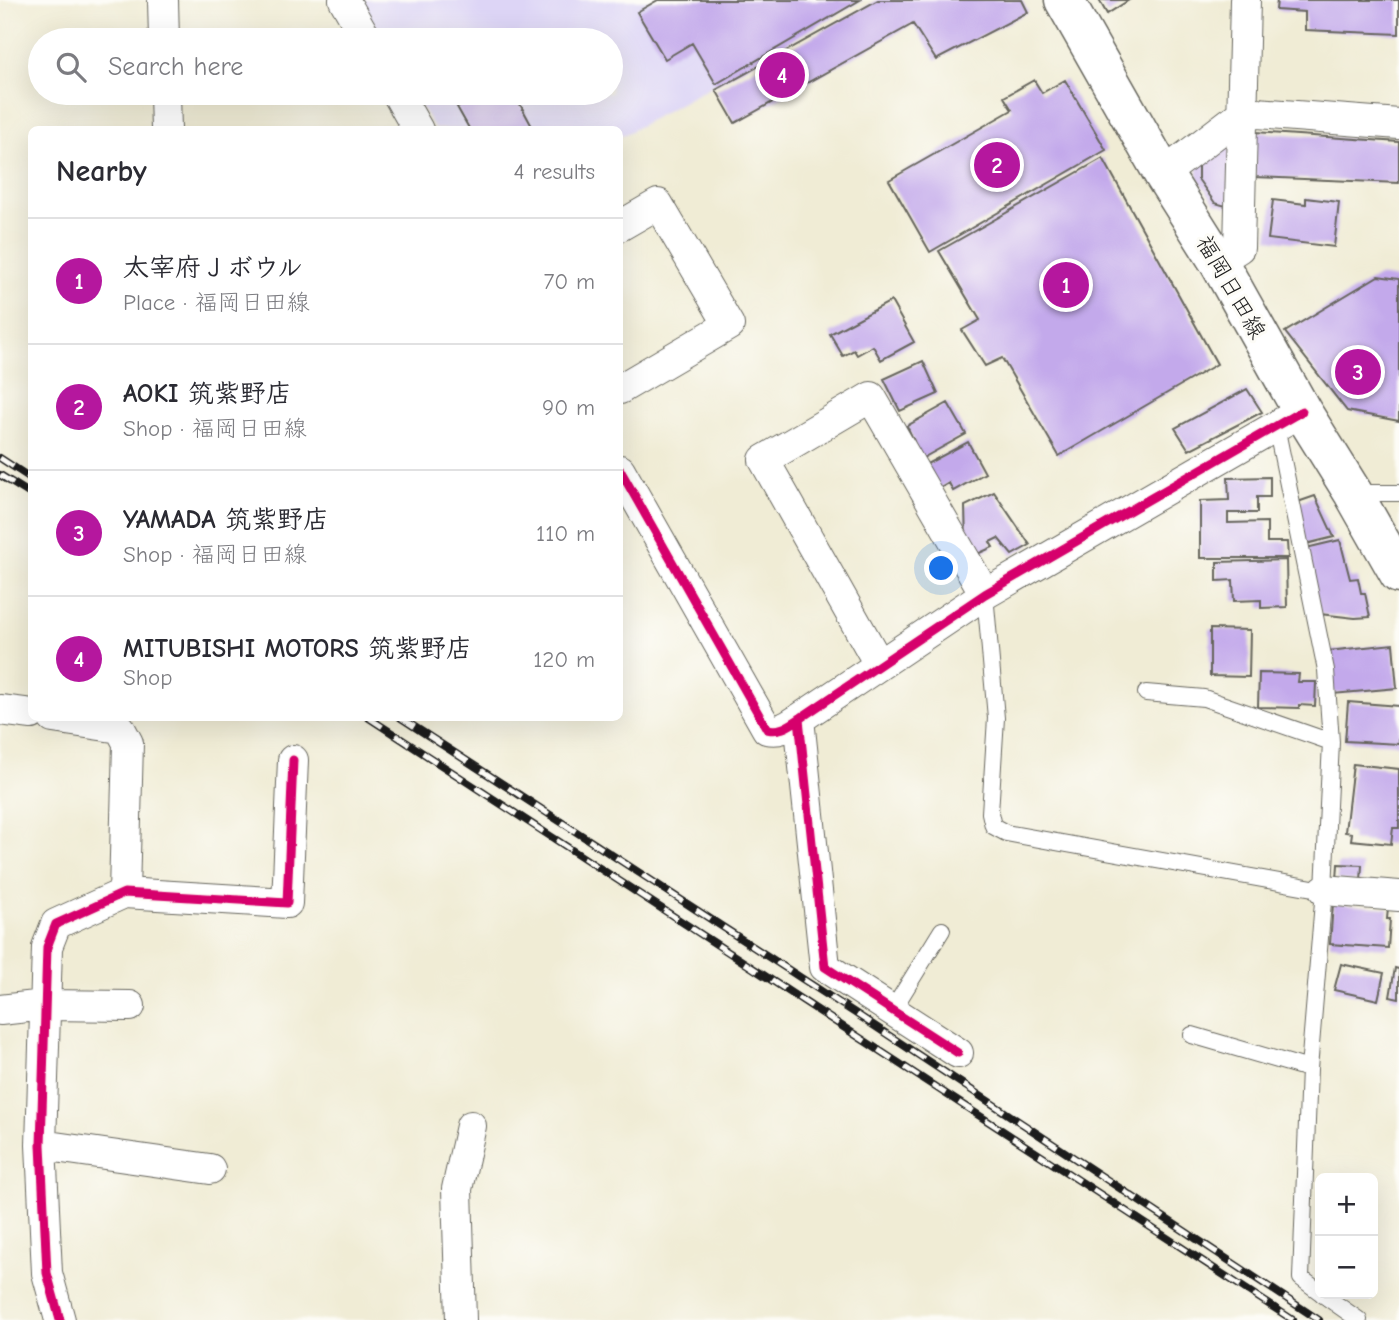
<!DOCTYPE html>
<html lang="en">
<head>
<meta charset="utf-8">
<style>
  body { margin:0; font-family:"Comic Neue","Klee One",sans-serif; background:#f7f7f7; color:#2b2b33 }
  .controls { position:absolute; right:21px; bottom:21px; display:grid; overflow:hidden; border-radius:10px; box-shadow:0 7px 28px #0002 }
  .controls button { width:63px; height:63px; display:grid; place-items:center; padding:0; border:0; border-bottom:2px solid #e1e1e2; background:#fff; color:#2b2b33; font:35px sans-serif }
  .you { position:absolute; left:942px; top:569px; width:24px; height:24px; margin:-18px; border:5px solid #fff; border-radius:50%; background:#1a73e8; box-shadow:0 0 0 10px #1a73e833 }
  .badge { display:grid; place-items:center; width:46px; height:46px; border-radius:50%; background:#b5179e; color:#fff; font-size:23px; font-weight:700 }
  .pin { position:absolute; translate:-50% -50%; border:4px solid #fff; box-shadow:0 2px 7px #0006 }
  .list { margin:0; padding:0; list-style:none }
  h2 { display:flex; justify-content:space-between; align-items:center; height:91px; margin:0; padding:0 28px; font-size:30px }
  h2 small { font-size:23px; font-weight:400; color:#7c7c81 }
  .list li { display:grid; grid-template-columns:46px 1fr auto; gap:21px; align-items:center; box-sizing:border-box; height:126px; padding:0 28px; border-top:2px solid #e1e1e2 }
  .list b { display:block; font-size:26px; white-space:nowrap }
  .list p { margin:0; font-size:23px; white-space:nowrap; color:#7c7c81 }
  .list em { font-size:23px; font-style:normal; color:#7c7c81 }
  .icon { flex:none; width:38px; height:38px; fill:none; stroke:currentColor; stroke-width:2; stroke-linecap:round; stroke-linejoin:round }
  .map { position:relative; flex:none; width:1399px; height:1320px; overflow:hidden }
  .search { position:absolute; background:#fff; box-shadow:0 7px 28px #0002; left:28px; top:28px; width:595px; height:77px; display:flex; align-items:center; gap:18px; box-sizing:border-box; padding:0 24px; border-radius:38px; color:#7c7c81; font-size:26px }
  .panel { position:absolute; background:#fff; box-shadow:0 7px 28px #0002; left:28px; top:126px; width:595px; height:595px; border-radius:10px }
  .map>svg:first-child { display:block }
  .built { fill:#ddd5f6 }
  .building { fill:#c3a9eb }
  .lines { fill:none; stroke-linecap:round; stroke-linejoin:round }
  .lane-casing { stroke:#66655d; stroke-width:18 }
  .street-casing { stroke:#66655d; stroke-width:32 }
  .secondary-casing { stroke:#66655d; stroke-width:41 }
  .lane { stroke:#fff; stroke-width:16 }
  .street { stroke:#fff; stroke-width:30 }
  .secondary { stroke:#fff; stroke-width:38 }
  .rail-casing { stroke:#1c1c1c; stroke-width:8 }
  .rail { stroke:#fdfcf7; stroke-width:5; stroke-dasharray:16; stroke-linecap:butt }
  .cycleway-casing { stroke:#fdfcf7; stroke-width:13 }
  .cycleway { stroke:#d6006c; stroke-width:9 }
  .labels { text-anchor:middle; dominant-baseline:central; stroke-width:6; stroke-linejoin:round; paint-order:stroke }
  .street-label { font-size:23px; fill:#1c1c1c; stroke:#fdfcf7 }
</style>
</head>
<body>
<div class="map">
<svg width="1399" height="1320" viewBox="0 0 1399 1320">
  <rect width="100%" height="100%" fill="#fdfcf7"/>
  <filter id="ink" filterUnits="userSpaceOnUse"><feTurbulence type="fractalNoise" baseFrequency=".0143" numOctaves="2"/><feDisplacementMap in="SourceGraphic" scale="14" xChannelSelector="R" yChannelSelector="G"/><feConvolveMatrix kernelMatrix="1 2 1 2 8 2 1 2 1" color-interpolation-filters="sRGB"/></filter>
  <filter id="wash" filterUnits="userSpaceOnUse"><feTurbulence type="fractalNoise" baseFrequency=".00686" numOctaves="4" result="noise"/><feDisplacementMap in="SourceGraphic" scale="28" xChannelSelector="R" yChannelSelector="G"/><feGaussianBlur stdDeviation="1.57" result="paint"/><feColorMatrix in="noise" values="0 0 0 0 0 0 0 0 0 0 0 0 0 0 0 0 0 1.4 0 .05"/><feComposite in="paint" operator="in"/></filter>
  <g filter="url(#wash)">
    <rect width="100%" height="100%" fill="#f0ecd5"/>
    <path class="built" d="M360 0H864L620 137V130L435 129 413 93H611V40H383Z"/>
    <g id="blocks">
      <path class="building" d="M658 0H860L716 84 692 43 665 59 637 12Z
        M878 0H1022L1028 12 936 60 913 24 735 123 716 90Z
        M1099 0H1129L1107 14Z
        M1277 0H1399V34L1305 30V12L1276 10Z
        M1034 80 1042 93 1065 80 1106 150 930 252 889 180 1012 110 1004 97Z
        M482 93H514L534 130H470L457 107Z
        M1255 132 1399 142V183L1255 177Z
        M1216 143H1230L1229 207 1215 203 1198 179V156Z
        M1103 158 1217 364 1059 456 1002 358 985 366 962 330 980 320 939 251Z
        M1306 198 1339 202 1334 247 1268 239 1273 200 1306 204Z
        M1378 276 1399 279V421L1347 411 1285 332Z
        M891 301 914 342 881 360 873 346 857 355 854 350 843 356 830 334Z
        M923 361 938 394 900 411 884 379Z
        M1247 389 1262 412 1189 450 1175 428Z
        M948 403 966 434 921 459 912 442 914 441 907 426Z
        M968 442 985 473 953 491 949 483 937 490 923 466Z
        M1270 477V497H1257V513H1228V523L1267 522V542H1287L1288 558H1200V501L1229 500 1228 478Z
        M994 492 1030 545 1012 555 998 538 990 542 993 547 975 555 966 541 965 506Z
        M1315 496 1334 537 1306 544 1295 503Z
        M1340 540 1350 579 1358 578 1361 593H1365L1370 617 1355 618 1320 614 1306 548Z
        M1286 560 1287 607 1261 608V600L1234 601 1233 580 1217 581V562Z
        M1210 629 1250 630 1249 677 1210 676Z
        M1393 644 1397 688 1333 694 1328 651Z
        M1259 673 1299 674 1298 682H1316L1315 706 1299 705V708L1258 707Z
        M1348 702 1399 706V744L1345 741Z
        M1353 764 1399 769V828H1393L1391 844 1351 840 1352 833 1345 832Z
        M1338 864 1362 865 1361 881 1337 880Z
        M1333 904 1388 908 1387 919H1390L1388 948 1330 944Z
        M1341 964 1384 973 1378 1000 1334 990Z
        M1395 968 1399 969V999L1390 997Z"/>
    </g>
  </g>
  <g filter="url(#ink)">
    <use href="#blocks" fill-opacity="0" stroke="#66655d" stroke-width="2"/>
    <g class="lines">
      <g class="lane-casing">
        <path id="lane" d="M1276 426 1326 670 1331 742 1324 890 1309 1069 1301 1278 1320 1292
          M1356 493H1399
          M985 594 996 718 990 813 993 826 1006 833 1324 890
          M1146 693 1204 698 1331 742
          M892 1011 942 930
          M1192 1035 1309 1069
          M1322 1294 1359 1320"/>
      </g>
      <g class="street-casing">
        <path id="street" d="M163 0 164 40
          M344 0 367 40
          M165 93 166 130
          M397 93 418 130
          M1163 174 1244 112 1399 124
          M620 226 658 204 729 325 620 389
          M1218 261 1239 248 1245 0
          M620 470 767 729C781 732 788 726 799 719L985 594 1302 411
          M879 664 764 460 871 397 985 594
          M0 710 32 714
          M53 718 120 728 128 743 124 893
          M799 719 825 967 958 1053
          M1324 890 1399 896
          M0 1010 45 1005 130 1006
          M41 1145 210 1169
          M60 1320 47 1273 41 1145 47 947 56 924 124 893 287 903 293 760
          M461 1320 457 1189 471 1126"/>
      </g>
      <g class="secondary-casing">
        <path id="secondary" d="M1064 0 1163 174 1218 261 1302 411 1353 493 1399 574"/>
      </g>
      <use href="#lane" class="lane"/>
      <use href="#street" class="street"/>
      <use href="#secondary" class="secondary"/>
      <g class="rail-casing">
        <path id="rail" d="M0 458 32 479
          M0 475 32 495
          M369 718 1293 1320
          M401 718 855 1013 1319 1320"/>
      </g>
      <use href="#rail" class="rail"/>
      <g class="cycleway-casing">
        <path id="cycleway" d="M620 470 767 729C781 732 788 726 799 719L985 594 1302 411
          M799 719 825 967 958 1053
          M60 1320 47 1273 41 1145 47 947 56 924 124 893 287 903 293 760"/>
      </g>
      <use href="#cycleway" class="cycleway"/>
    </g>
  </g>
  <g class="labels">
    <g class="street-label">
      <text transform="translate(1231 287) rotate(60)">福岡日田線</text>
    </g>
  </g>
</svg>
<div class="controls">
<button>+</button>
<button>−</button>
</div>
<div class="you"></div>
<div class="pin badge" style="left:1066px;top:285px">1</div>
<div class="pin badge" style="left:997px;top:165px">2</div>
<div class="pin badge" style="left:1358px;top:372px">3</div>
<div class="pin badge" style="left:782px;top:75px">4</div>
<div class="search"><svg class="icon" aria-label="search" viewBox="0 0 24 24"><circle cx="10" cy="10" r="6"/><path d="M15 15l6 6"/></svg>Search here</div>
<section class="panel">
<h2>Nearby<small>4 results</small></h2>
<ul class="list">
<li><span class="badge">1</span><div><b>太宰府Ｊボウル</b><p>Place · 福岡日田線</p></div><em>70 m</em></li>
<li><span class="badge">2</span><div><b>AOKI 筑紫野店</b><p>Shop · 福岡日田線</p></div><em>90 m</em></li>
<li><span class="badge">3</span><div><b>YAMADA 筑紫野店</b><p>Shop · 福岡日田線</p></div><em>110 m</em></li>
<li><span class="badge">4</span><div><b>MITUBISHI MOTORS 筑紫野店</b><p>Shop</p></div><em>120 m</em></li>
</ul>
</section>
</div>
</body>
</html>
